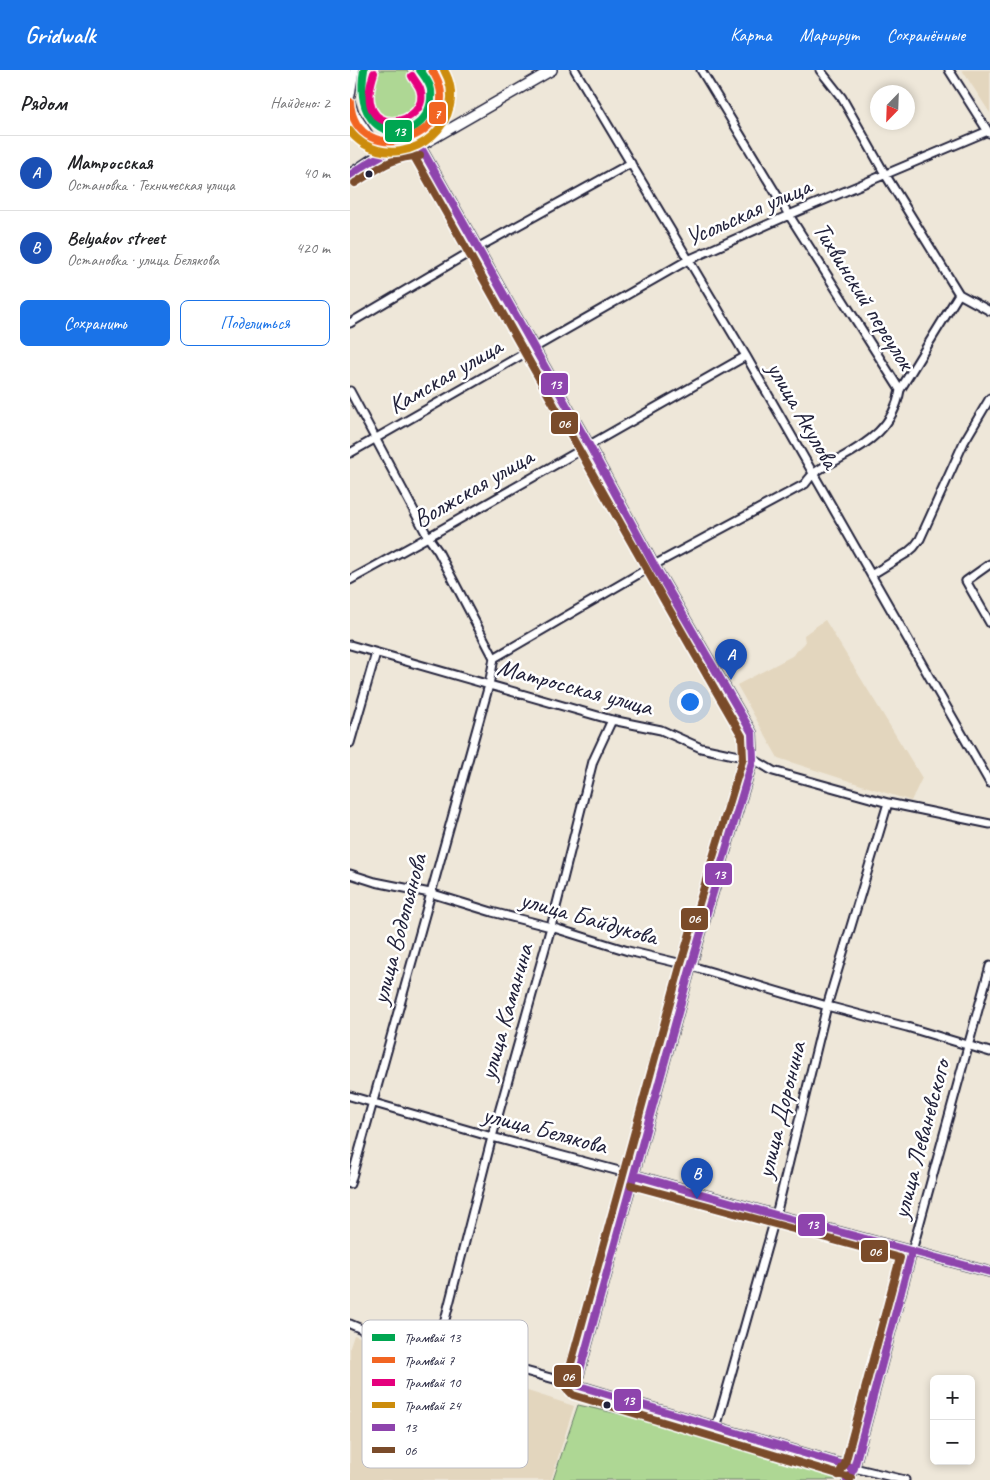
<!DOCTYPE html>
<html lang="ru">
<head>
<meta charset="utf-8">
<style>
  body { margin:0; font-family:Caveat,sans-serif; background:#f2f2f2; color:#202124 }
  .controls { position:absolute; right:15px; bottom:15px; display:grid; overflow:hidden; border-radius:8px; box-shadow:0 2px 8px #0003 }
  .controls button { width:45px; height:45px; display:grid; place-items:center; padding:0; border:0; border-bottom:1px solid #e0e0e0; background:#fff; color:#202124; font:25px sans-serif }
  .compass { position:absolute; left:520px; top:15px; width:45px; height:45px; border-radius:50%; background:#fff; box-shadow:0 2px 8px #0003; rotate:203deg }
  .you { position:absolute; left:339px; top:631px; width:18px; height:18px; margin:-12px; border:4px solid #fff; border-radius:50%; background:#1a73e8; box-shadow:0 0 0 8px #1a73e833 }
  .badge { display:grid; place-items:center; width:32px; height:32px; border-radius:50%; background:#1a73e8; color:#fff; font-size:16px; font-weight:700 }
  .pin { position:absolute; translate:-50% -41px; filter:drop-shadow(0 1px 2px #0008) }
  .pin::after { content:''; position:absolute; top:26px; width:18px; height:15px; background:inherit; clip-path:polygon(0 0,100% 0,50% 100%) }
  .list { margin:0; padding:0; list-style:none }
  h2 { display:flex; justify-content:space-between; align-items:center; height:65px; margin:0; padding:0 20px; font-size:21px }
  h2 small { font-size:16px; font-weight:400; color:#757577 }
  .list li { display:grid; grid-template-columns:32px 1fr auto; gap:15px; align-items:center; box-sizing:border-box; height:75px; padding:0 20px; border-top:1px solid #e0e0e0 }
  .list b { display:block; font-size:19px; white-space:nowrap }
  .list p { margin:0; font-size:16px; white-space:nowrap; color:#757577 }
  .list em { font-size:16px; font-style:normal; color:#757577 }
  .actions { display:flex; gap:10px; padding:15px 20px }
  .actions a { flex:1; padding:11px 0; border:1px solid #1a73e8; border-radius:8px; text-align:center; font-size:18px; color:#1a73e8 }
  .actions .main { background:#1a73e8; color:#fff }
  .map { position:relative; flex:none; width:640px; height:1410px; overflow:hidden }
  header { display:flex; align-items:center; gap:30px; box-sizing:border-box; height:70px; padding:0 25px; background:#1a73e8; color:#fff }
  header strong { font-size:24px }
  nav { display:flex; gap:28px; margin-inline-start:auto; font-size:18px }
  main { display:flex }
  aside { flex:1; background:#fff }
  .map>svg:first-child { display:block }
  .built { fill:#e3d6be }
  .green { fill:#aed794; stroke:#687c68 }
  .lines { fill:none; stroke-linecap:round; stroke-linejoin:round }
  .minor-casing { stroke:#22223b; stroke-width:11 }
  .tertiary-casing { stroke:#22223b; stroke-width:12 }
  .secondary-casing { stroke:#22223b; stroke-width:14 }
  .minor { stroke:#fff; stroke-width:7 }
  .tertiary { stroke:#fff; stroke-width:9 }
  .secondary { stroke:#fff; stroke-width:10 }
  .tram { stroke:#22223b; stroke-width:1 }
  .bus-1-casing { stroke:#fff; stroke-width:11 }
  .bus-2-casing { stroke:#fff; stroke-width:11 }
  .bus-1 { stroke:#8e44ad; stroke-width:8 }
  .bus-2 { stroke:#7a4b2a; stroke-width:8 }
  .tram-1-casing { stroke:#fff; stroke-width:11 }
  .tram-2-casing { stroke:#fff; stroke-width:11 }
  .tram-3-casing { stroke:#fff; stroke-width:11 }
  .tram-4-casing { stroke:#fff; stroke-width:11 }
  .tram-1 { stroke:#00a651; stroke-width:8 }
  .tram-2 { stroke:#f26522; stroke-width:8 }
  .tram-3 { stroke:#e5007d; stroke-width:8 }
  .tram-4 { stroke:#cc8c0c; stroke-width:8 }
  .bus-dot { fill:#22223b; stroke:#fff; stroke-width:2 }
  .labels { text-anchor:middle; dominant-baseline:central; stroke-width:5; stroke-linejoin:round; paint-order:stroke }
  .street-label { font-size:25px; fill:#22223b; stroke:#fff }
  .key { fill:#fff; stroke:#bdbdc4; stroke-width:1 }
  .key-label { font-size:14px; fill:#22223b }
  .line-badge { stroke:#fff; stroke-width:2 }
  .badge-label { font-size:14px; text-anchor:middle; font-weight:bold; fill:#fff }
</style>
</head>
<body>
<header>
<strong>Gridwalk</strong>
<nav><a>Карта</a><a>Маршрут</a><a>Сохранённые</a></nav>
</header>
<main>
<aside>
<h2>Рядом<small>Найдено: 2</small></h2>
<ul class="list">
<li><span class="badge" style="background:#1a4fb4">A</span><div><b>Матросская</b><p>Остановка · Техническая улица</p></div><em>40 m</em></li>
<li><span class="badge" style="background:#1a4fb4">B</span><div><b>Belyakov street</b><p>Остановка · улица Белякова</p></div><em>420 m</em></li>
</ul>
<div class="actions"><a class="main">Сохранить</a><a>Поделиться</a></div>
</aside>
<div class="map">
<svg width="640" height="1410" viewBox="0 0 640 1410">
  <rect width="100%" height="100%" fill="#eee7d9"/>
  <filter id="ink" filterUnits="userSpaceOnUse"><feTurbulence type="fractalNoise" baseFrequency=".02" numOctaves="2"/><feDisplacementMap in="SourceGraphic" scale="10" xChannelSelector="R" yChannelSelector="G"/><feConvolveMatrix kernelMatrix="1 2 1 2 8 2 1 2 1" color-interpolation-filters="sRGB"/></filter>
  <g filter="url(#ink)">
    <path class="built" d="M612 0H640V43Z
      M475 550 572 708 561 731 428 688 387 615 442 586 455 573 454 565Z
      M4 1265 224 1336 201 1410H0V1277Z"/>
    <path class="green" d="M18 0H57C61 7 69 15 72 23 84 56 20 75 14 35 12 24 15 11 18 0Z
      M228 1335 370 1366 491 1403 486 1410H203Z"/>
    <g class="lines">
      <g class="minor-casing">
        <path id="minor" d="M225 0 396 286 640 713
          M351 0 439 145 550 320
          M470 0 492 28 535 104 609 224 640 241
          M599 0 639 63
          M0 253 127 178 281 93
          M0 321 78 467 88 481 144 588
          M0 383 338 190 439 145 638 61
          M640 494 616 511 640 553
          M521 505 557 483 564 477 570 469 614 372 640 328
          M0 510 78 467 396 286
          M0 575 262 650 311 660 351 678 403 689 423 701 538 733 640 754
          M0 673 26 583
          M0 804 25 812 80 823 142 842 201 857 278 881 341 896 477 936 557 957 640 982
          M0 1026 142 1067 284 1105
          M0 1114 139 615 144 588 304 495 455 414C464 400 474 397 489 389 519 373 544 356 550 320L609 224
          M562 1181 640 896
          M0 1254 14 1260 88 1277 226 1315
          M88 1277 142 1067 201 857 243 691 262 650
          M366 1358 426 1145 477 936 538 733
          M504 1398 555 1410"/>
      </g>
      <g class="tertiary-casing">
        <path id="tertiary" d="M202 0 70 76 239 375 304 495 402 663 403 689 341 896 226 1315 504 1398
          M0 25 4 0
          M0 32 3 42 31 84
          M284 1105 426 1145 640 1202
          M497 1410 504 1398 562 1181"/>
      </g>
      <g class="secondary-casing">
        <path id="secondary" d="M0 105C26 89 38 74 70 76"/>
      </g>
      <use href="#minor" class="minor"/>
      <use href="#tertiary" class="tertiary"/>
      <use href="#secondary" class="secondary"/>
      <path class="tram" d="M63 0C78 24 81 27 67 54"/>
      <g class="bus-1-casing">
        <path id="bus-1" d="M70 76 239 375 304 495 402 663 403 689 341 896 226 1315 504 1398
          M0 105C24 89 40 76 70 76
          M284 1105 426 1145 640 1202
          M497 1410 504 1398 562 1181"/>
      </g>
      <g class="bus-2-casing">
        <path id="bus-2" d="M61 81C172 276 279 472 392 666L393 688 331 893 216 1312V1318L223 1325 501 1408
          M5 113C28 99 42 86 70 86
          M281 1115 550 1188 495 1394 488 1405"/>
      </g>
      <use href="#bus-1" class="bus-1"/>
      <use href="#bus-2" class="bus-2"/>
      <g class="tram-1-casing">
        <path id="tram-1" d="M14 0C0 82 86 75 81 20 80 13 74 6 70 0"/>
      </g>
      <g class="tram-2-casing">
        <path id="tram-2" d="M0 32C6 106 124 64 82 0"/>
      </g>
      <g class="tram-3-casing">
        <path id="tram-3" d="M24 3C0 75 83 55 70 19 68 14 64 10 62 6"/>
      </g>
      <g class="tram-4-casing">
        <path id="tram-4" d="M0 61C4 67 8 70 14 74 61 102 122 49 94 0"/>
      </g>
      <use href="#tram-1" class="tram-1"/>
      <use href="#tram-2" class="tram-2"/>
      <use href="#tram-3" class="tram-3"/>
      <use href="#tram-4" class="tram-4"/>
    </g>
  </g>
  <g class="bus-dot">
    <circle cx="19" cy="104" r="4.5"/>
    <circle cx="257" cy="1335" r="4.5"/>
  </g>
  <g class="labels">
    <g class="street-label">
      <text transform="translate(398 142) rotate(-24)">Усольская улица</text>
      <text transform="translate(514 226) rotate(58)">Тихвинский переулок</text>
      <text transform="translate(95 306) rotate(-30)">Камская улица</text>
      <text transform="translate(453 345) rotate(60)">улица Акулова</text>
      <text transform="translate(123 418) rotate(-30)">Волжская улица</text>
      <text transform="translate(225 617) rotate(15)">Матросская улица</text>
      <text transform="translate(239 848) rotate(16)">улица Байдукова</text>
      <text transform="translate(49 859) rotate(-75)">улица Водопьянова</text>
      <text transform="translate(156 942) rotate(-74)">улица Каманина</text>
      <text transform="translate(431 1040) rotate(-76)">улица Доронина</text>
      <text transform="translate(195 1060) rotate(15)">улица Белякова</text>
      <text transform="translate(571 1069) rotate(-75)">улица Леваневского</text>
    </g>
  </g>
  <rect x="12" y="1250" width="166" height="148" rx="8" class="key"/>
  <rect x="22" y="1264" width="23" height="7" fill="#00a651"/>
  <rect x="22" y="1287" width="23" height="6" fill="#f26522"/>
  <rect x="22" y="1309" width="23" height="7" fill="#e5007d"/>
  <rect x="22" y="1332" width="23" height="6" fill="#cc8c0c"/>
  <rect x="22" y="1354" width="23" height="7" fill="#8e44ad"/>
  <rect x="22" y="1377" width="23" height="6" fill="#7a4b2a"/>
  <g class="key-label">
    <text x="54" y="1272">Трамвай 13</text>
    <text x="54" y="1295">Трамвай 7</text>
    <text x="54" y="1317">Трамвай 10</text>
    <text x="54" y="1340">Трамвай 24</text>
    <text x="54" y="1362">13</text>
    <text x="54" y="1385">06</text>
  </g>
  <g class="line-badge">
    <rect x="78" y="31" width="19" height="24" rx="5" fill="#f26522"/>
    <rect x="34" y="49" width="29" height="24" rx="5" fill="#00a651"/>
    <rect x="190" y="302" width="29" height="24" rx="5" fill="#8e44ad"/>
    <rect x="200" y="341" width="29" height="24" rx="5" fill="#7a4b2a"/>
    <rect x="354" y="792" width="29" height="24" rx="5" fill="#8e44ad"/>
    <rect x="330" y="837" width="29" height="24" rx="5" fill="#7a4b2a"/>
    <rect x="447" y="1143" width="29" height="24" rx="5" fill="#8e44ad"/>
    <rect x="510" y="1169" width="29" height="24" rx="5" fill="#7a4b2a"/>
    <rect x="203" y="1294" width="29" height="24" rx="5" fill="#7a4b2a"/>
    <rect x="263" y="1318" width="29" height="24" rx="5" fill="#8e44ad"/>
  </g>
  <g class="badge-label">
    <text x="87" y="48">7</text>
    <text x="49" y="66">13</text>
    <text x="205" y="319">13</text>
    <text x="214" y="358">06</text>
    <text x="369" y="809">13</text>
    <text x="344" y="853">06</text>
    <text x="462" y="1159">13</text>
    <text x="525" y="1186">06</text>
    <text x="218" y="1311">06</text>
    <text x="278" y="1335">13</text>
  </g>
</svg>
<div class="controls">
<button>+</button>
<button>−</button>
</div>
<svg class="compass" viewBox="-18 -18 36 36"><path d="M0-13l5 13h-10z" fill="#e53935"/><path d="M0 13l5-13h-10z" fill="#757577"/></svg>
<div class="you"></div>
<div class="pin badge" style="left:381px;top:610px;background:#1a4fb4">A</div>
<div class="pin badge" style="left:347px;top:1129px;background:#1a4fb4">B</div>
</div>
</main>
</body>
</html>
